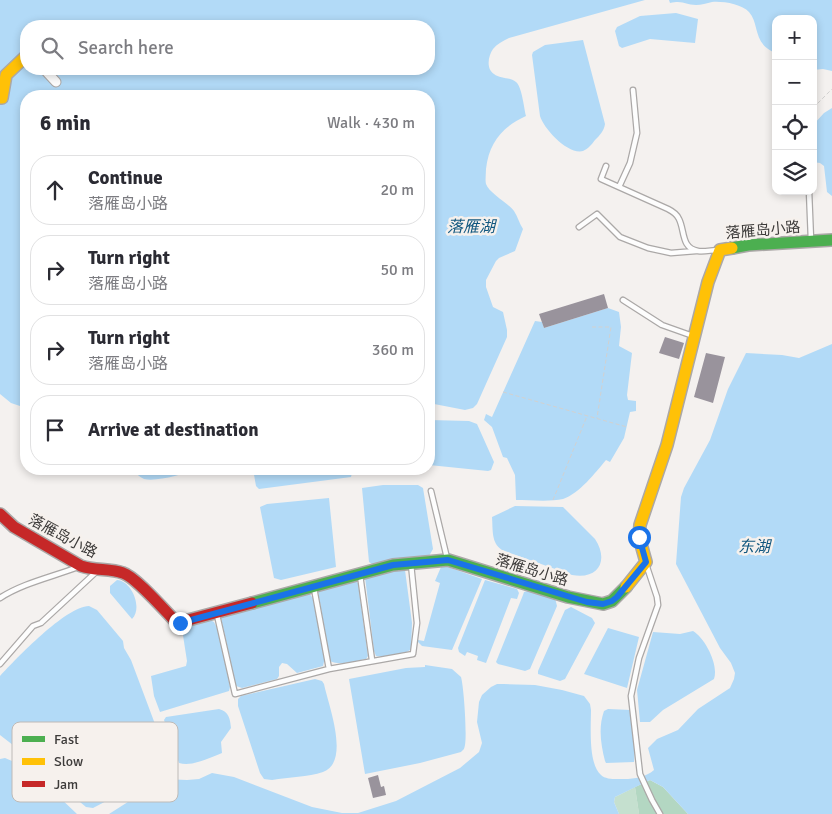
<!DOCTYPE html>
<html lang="en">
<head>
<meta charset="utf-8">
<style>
  body { margin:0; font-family:Signika,"Noto Sans SC",sans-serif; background:#f7f7f7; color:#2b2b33 }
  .controls { position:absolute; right:15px; top:15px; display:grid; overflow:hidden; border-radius:10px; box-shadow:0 2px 8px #0003 }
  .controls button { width:45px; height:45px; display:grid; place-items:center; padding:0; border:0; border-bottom:1px solid #e1e1e2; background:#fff; color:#2b2b33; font:25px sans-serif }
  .stop { position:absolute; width:15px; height:15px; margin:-11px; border:4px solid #1a73e8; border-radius:50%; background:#fff }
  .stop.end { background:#1a73e8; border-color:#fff; box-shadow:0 1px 5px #0008 }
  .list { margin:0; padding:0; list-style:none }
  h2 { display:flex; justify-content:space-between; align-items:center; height:65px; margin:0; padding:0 20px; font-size:21px }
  h2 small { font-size:16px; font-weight:400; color:#7c7c81 }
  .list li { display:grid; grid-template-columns:32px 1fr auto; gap:15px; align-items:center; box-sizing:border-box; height:70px; margin:0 10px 10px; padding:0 10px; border:1px solid #e1e1e2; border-radius:20px }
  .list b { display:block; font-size:19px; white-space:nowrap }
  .list p { margin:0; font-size:16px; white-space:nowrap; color:#7c7c81 }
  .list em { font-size:16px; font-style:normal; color:#7c7c81 }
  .icon { flex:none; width:28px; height:28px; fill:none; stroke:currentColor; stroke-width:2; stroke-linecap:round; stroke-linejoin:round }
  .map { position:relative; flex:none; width:832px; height:814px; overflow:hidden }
  .search { position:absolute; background:#fff; box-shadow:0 2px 8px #0003; left:20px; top:20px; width:415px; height:55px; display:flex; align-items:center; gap:12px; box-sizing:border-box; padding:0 18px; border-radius:20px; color:#7c7c81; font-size:19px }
  .panel { position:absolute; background:#fff; box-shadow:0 2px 8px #0003; left:20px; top:90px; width:415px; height:385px; border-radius:20px }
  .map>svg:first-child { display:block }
  .green { fill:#c5e0cf }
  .forest { fill:#b3d7c2 }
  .water { fill:#b2daf7; fill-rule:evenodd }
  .building { fill:#99939c }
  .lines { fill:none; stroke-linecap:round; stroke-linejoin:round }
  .lane-casing { stroke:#aba8a7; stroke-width:7 }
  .street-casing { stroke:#aba8a7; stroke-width:11 }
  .fast-casing { stroke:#aba8a7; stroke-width:14 }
  .slow-casing { stroke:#aba8a7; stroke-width:14 }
  .jam-casing { stroke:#aba8a7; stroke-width:14 }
  .path { stroke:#d2d1d0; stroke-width:1; stroke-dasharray:4 2.5; stroke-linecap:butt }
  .lane { stroke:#fdfdfd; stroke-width:4.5 }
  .street { stroke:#fdfdfd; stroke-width:9 }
  .fast { stroke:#4caf50; stroke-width:11 }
  .slow { stroke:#ffc107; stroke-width:11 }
  .jam { stroke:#c62828; stroke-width:11 }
  .route { stroke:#1a73e8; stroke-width:6 }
  .labels { text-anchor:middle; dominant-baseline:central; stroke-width:5; stroke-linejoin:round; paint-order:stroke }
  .street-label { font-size:15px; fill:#3d3b3a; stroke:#f6f1ed }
  .water-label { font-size:16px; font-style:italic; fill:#11577f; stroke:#f6f1ed }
  .key { fill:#f6f1ed; stroke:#bebab7; stroke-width:1 }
  .key-label { font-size:14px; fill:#3d3b3a }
</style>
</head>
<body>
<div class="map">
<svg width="832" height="814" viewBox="0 0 832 814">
  <rect width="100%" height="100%" fill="#f4f1ef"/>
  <path class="green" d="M635 787 639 814H619L614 802 615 797Z"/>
  <path class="forest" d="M650 780 663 787 688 814H639L635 787Z"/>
  <path class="water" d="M0 0H645L509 38C503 41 497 44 493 49 488 56 486 69 494 74 500 79 510 77 516 82 522 87 524 108 526 116 502 127 489 143 486 169 486 174 485 180 486 184 489 193 508 203 514 211 518 217 519 223 523 229L515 251 499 258 496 261 486 280V287L493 307 503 312 507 330V337L477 404 473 408 465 410 429 403V96H26V408L11 403 0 394ZM26 26H429V69H26Z
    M664 0H832V71L823 69 813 70V19H776V53C752 44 760 24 749 12 742 4 722 1 712 2 707 3 701 5 696 5 685 5 684 0 670 3L669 0Z
    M676 13 698 19 695 43 650 39 622 48 619 46 615 31 617 27 640 16Z
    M583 40 605 124C604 131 600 135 595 140 592 144 588 149 583 151 568 155 544 129 540 116L532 55 533 52 545 45Z
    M832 108V196L827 192 824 166 820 163 813 162V125L824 113Z
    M608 308 619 312 621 327 619 346 632 353 627 395 628 400 636 401V411L630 412 624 438 610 462 606 460C595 473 580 493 563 499 550 502 529 500 516 500L515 475 507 458 503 457 492 427 484 420 486 414 492 417 535 321 542 322 544 328Z
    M832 344V814H688L663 787 650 780 615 797 614 802 619 814H109L164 779 187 780 199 779 212 773 234 777 312 807 342 813H358L396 801 460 768 479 752 482 743 477 722 479 702 482 695 491 687 497 684H504L535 685 562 690 584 696 590 704 591 710C591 726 588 764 601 775 606 780 617 779 624 779 635 779 646 777 654 770L648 748 657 739 678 730 698 709 730 688 734 679 735 673 731 663 720 648 676 564 681 497 684 488 710 440 728 389 746 353 782 355 799 358Z
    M429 420 469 421 477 424 494 462 491 470 488 471 429 465Z
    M132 469H196C184 474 157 482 144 479 139 477 135 472 132 469Z
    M253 469H353L351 477 259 489 256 486Z
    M383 485H418L423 488 433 549 429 556 400 558 372 564 369 562 362 488Z
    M329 498 336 567 281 580 274 578 260 507 267 504Z
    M515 506 563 507 595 539C609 560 599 580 572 575L502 550C491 543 493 530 492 517Z
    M441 567H448L482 579 452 650 422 646 418 642V640L424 641 440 583 435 581Z
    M403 569 405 570 412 623 411 649C404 656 385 658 376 656L374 651 365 577Z
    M117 580C132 581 143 608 132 619L110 593V586Z
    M485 580 517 589 519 593 517 599 511 598 486 663 477 660 478 656 467 652 465 656 459 652 458 648Z
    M356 581 358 583 368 656 366 659C355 661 340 666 330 661L318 591Z
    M528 591 555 598 557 606 530 669 525 671 498 664 496 662 523 595 524 592Z
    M309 593 315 601 325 657 323 666 297 673 287 664 282 663 279 667V676L277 679 242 688 236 686 221 618 225 616Z
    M89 606 97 610 123 641 124 648 131 660 155 724 141 730 158 774 93 808 86 807 80 802 40 766 0 735V676C17 658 65 607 89 606Z
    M571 607 592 618 595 623 565 679 560 681 538 674V671L565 610Z
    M210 620 214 622 220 634 230 687 229 691 160 712 154 696 151 676 186 666 187 661 182 629Z
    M608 628 639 637 627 688 584 674Z
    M693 631C705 638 719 665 714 679L663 710 650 722H640L637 690 653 632 680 634Z
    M425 665 452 669 461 677C464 688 467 734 465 745 464 750 464 749 461 752L420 763 365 774 349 679 406 668 425 667Z
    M315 679 322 681 324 684C328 704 351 762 323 772 308 777 289 777 272 780L264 779 260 773 238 706V699L241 696Z
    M219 709C229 712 230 718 231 728L221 742 222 753C209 758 192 767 179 763L164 720 166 717Z
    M608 709 631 710 635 748 634 762 606 763 605 761C601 745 598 728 604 711Z
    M5 758 12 761 57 795 77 814H0V759Z"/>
  <path class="building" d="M604 294 608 308 544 328 539 314Z
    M665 337 684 343 679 359 659 353Z
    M706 353 725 357 713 403 694 397Z
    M378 775 381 787 384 786 386 795 373 798 368 778Z"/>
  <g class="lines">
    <g class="lane-casing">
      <path id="lane" d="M606 166 601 179 668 209C672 211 677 214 679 219 685 231 681 248 698 251 704 252 712 250 718 250
        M619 187 630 163 637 133 633 90
        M809 191 811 240
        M579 227 597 214 620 237 648 248 671 253 696 251
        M623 300 662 325 693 336
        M431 491 447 558
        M646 564 657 597 658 605 639 658 631 696 640 774 652 800 660 814
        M360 575 372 660
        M314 588 329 669
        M0 598C23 583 52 577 78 567
        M217 615 235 694 329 669 413 654 417 623 411 564
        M0 664 33 626 41 623 96 572"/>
    </g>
    <g class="street-casing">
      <path id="street" d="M44 69 56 82"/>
    </g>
    <g class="fast-casing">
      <path id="fast" d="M732 248 748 245 832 240
        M252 603 393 565 448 560 568 597 603 604 612 601 626 587"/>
    </g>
    <g class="slow-casing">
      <path id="slow" d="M0 98H2L6 75 26 56
        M626 587 646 562 639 537 640 525 667 445 708 282 720 250 732 248"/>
    </g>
    <g class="jam-casing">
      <path id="jam" d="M0 514 14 527 81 566C95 571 110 568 123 573 136 577 166 612 177 623L252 603"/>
    </g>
    <path class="path" d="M813 108 832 89
      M592 327H611L597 418
      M503 392 627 427
      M553 500 587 416"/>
    <use href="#lane" class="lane"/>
    <use href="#street" class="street"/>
    <use href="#fast" class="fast"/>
    <use href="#slow" class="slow"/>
    <use href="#jam" class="jam"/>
  </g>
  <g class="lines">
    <path class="route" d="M180 623 393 565 448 560 587 602 603 604 612 601 617 597 646 562 639 537"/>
  </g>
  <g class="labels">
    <g class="street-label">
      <text transform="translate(763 230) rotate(-5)">落雁岛小路</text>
      <text transform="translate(63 536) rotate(28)">落雁岛小路</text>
      <text transform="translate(532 570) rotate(17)">落雁岛小路</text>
    </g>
    <g class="water-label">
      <text x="471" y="227">落雁湖</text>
      <text x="754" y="547">东湖</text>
    </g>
  </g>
  <rect x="12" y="722" width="166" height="80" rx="8" class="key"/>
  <rect x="22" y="736" width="23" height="6" fill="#4caf50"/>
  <rect x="22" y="758" width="23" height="7" fill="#ffc107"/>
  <rect x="22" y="781" width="23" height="6" fill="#c62828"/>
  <g class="key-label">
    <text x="54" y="744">Fast</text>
    <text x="54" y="766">Slow</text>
    <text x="54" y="789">Jam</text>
  </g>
</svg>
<div class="controls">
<button>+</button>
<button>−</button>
<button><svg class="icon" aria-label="locate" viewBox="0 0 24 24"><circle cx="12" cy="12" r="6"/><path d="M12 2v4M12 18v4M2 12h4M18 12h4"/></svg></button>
<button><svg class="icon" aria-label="layers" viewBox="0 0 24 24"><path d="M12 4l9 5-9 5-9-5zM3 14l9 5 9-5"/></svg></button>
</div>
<div class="stop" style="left:639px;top:537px"></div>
<div class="stop end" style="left:180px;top:623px"></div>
<div class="search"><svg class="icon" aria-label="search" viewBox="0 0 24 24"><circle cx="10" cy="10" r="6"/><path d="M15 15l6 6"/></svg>Search here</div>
<section class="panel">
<h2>6 min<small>Walk · 430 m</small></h2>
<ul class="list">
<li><svg class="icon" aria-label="ahead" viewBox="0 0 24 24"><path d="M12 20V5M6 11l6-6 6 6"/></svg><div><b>Continue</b><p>落雁岛小路</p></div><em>20 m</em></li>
<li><svg class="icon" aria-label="right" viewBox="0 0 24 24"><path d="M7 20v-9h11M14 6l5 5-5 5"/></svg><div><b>Turn right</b><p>落雁岛小路</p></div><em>50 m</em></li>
<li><svg class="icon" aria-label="right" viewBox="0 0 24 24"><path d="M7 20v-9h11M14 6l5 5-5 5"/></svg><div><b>Turn right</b><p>落雁岛小路</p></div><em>360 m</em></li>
<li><svg class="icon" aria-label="arrive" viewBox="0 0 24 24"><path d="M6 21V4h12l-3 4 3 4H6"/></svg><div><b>Arrive at destination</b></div></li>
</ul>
</section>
</div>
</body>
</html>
